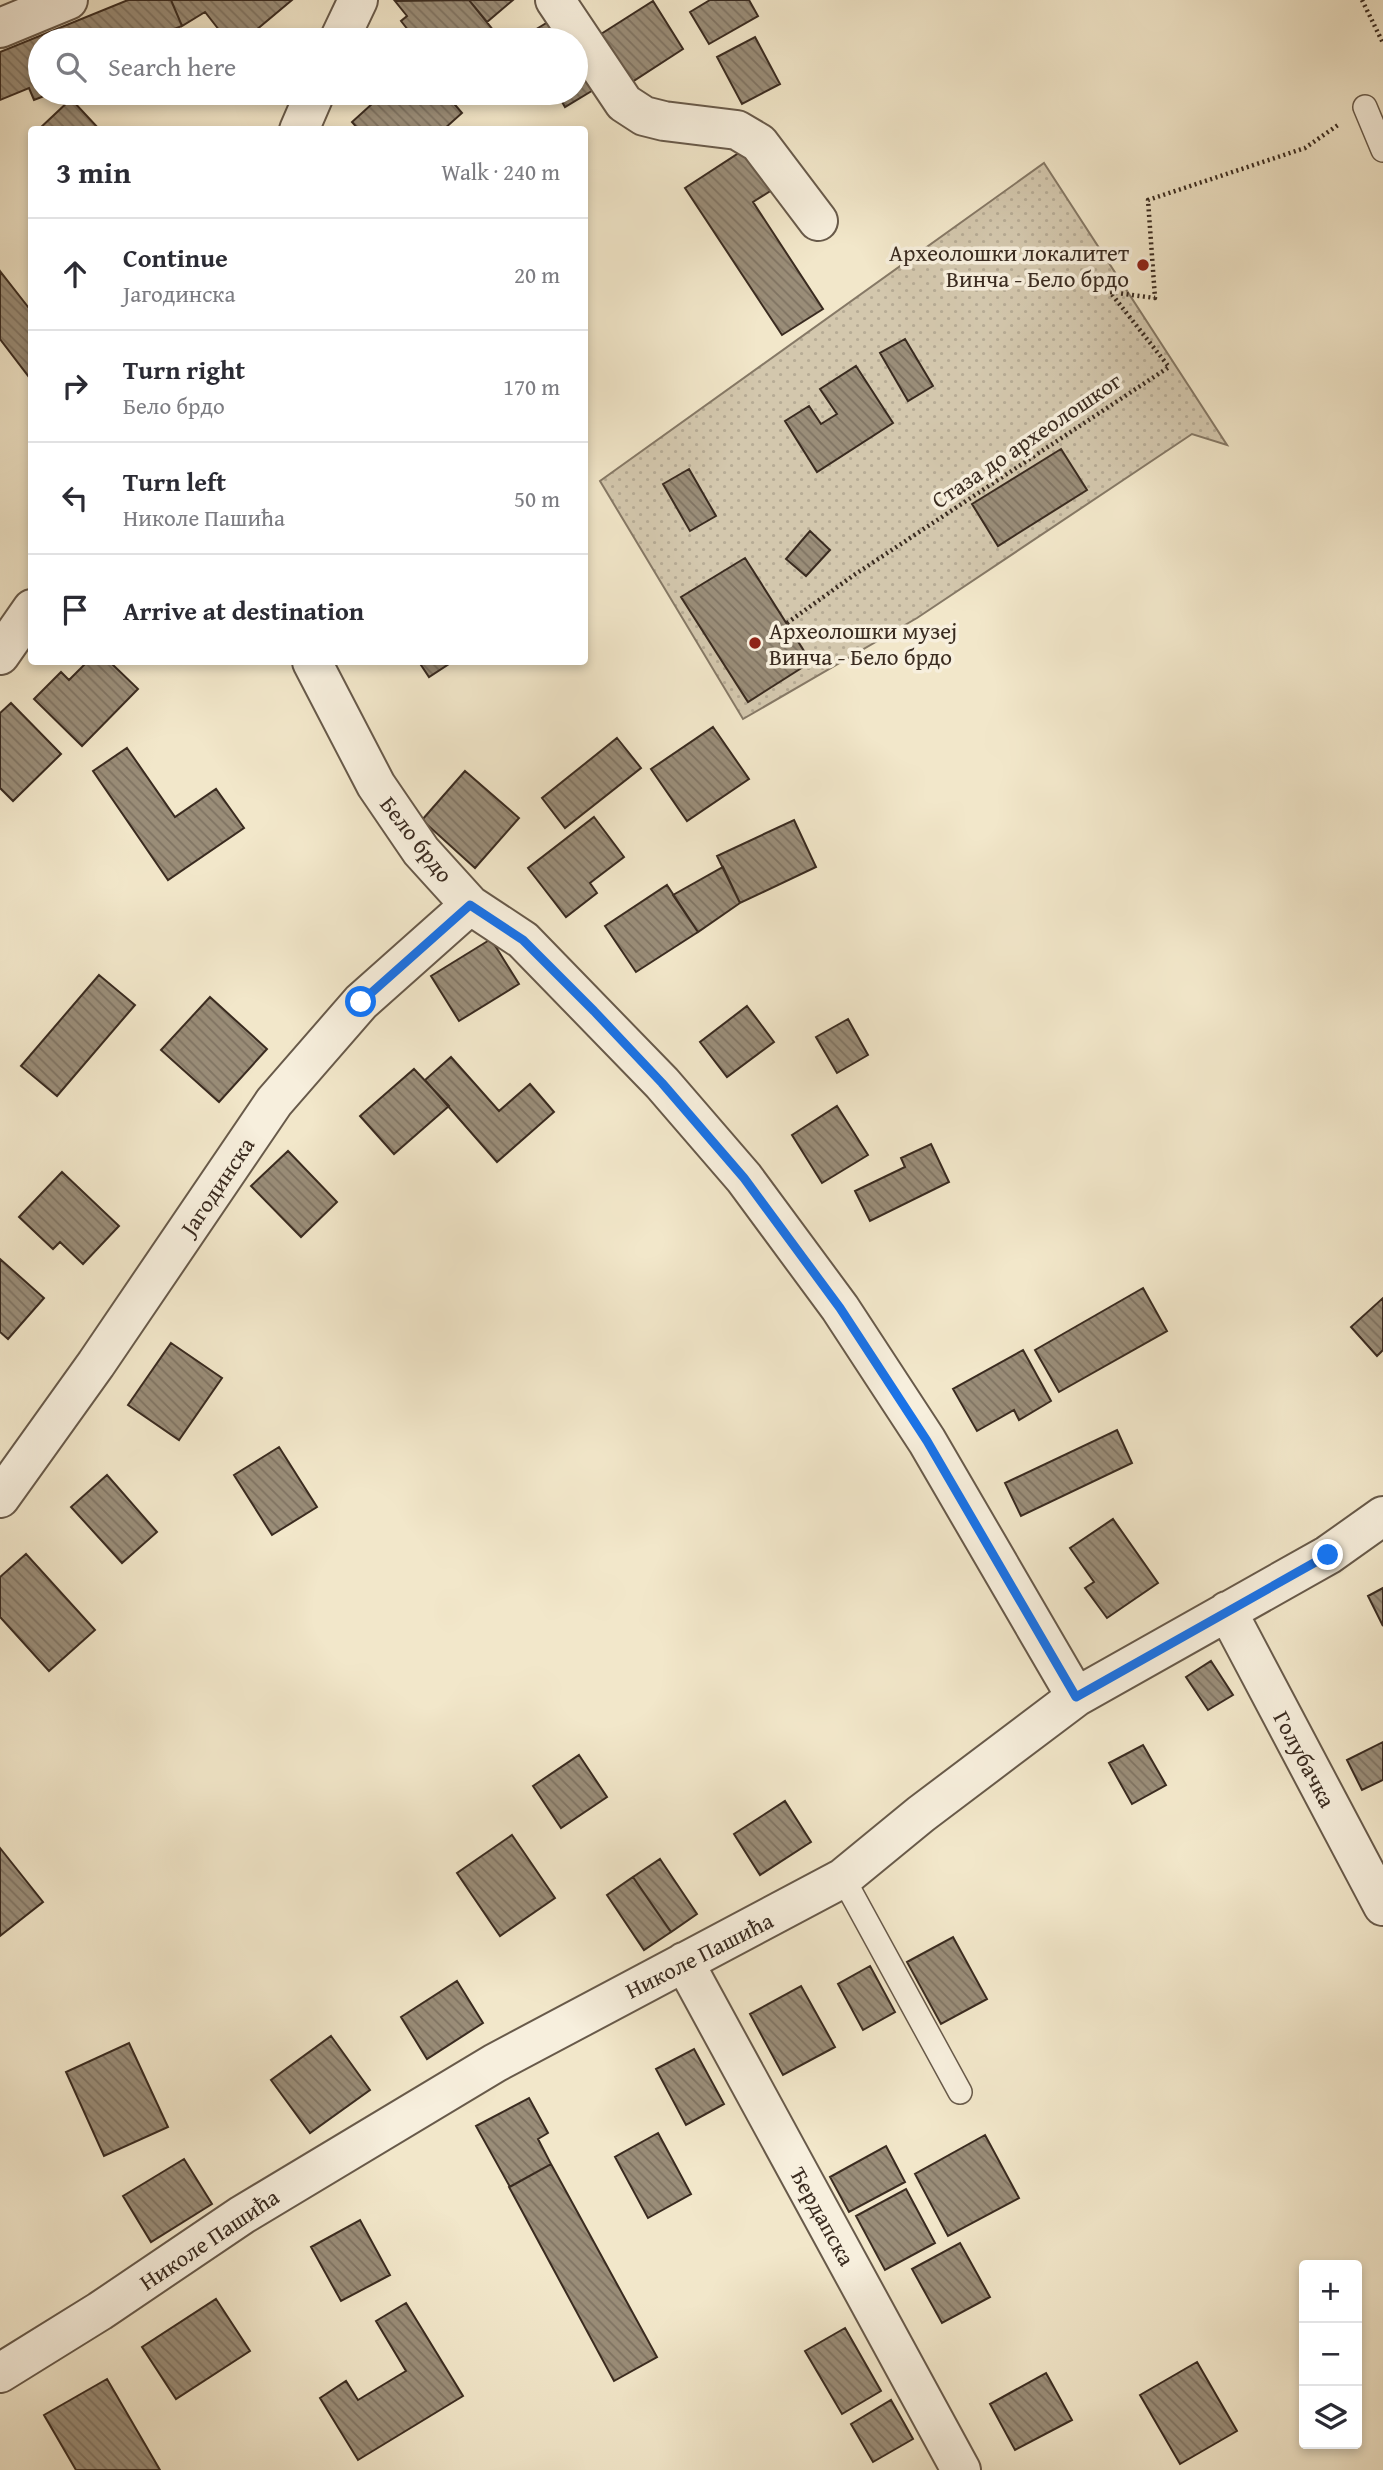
<!DOCTYPE html>
<html lang="en">
<head>
<meta charset="utf-8">
<style>
  body { margin:0; font-family:"Gentium Book Plus",serif; background:#f2f2f3; color:#2b2b33 }
  .controls { position:absolute; right:21px; bottom:21px; display:grid; overflow:hidden; border-radius:7px; box-shadow:0 4px 10px #0003 }
  .controls button { width:63px; height:63px; display:grid; place-items:center; padding:0; border:0; border-bottom:2px solid #e1e1e2; background:#fff; color:#2b2b33; font:35px sans-serif }
  .stop { position:absolute; width:21px; height:21px; margin:-16px; border:5px solid #1a73e8; border-radius:50%; background:#fff }
  .stop.end { background:#1a73e8; border-color:#fff; box-shadow:0 2px 7px #0008 }
  .list { margin:0; padding:0; list-style:none }
  h2 { display:flex; justify-content:space-between; align-items:center; height:91px; margin:0; padding:0 28px; font-size:30px }
  h2 small { font-size:23px; font-weight:400; color:#7c7c81 }
  .list li { display:grid; grid-template-columns:46px 1fr auto; gap:21px; align-items:center; box-sizing:border-box; height:112px; padding:0 28px; border-top:2px solid #e1e1e2 }
  .list b { display:block; font-size:26px; white-space:nowrap }
  .list p { margin:0; font-size:23px; white-space:nowrap; color:#7c7c81 }
  .list em { font-size:23px; font-style:normal; color:#7c7c81 }
  .icon { flex:none; width:38px; height:38px; fill:none; stroke:currentColor; stroke-width:2; stroke-linecap:round; stroke-linejoin:round }
  .map { position:relative; flex:none; width:1383px; height:2470px; overflow:hidden }
  .search { position:absolute; background:#fff; box-shadow:0 4px 10px #0003; left:28px; top:28px; width:560px; height:77px; display:flex; align-items:center; gap:18px; box-sizing:border-box; padding:0 24px; border-radius:38px; color:#7c7c81; font-size:26px }
  .panel { position:absolute; background:#fff; box-shadow:0 4px 10px #0003; left:28px; top:126px; width:560px; height:539px; border-radius:7px }
  .map>svg:first-child { display:block }
  .grass { fill:url(#grass-dots); stroke:#867966; stroke-width:2 }
  .building { fill:url(#building-back-hatch); stroke:#3a2b20; stroke-width:2 }
  .lines { fill:none; stroke-linecap:round; stroke-linejoin:round }
  .service-casing { stroke:#685a4a; stroke-width:26 }
  .minor-casing { stroke:#685a4a; stroke-width:42 }
  .tertiary-casing { stroke:#685a4a; stroke-width:42 }
  .path { stroke:#3a2b20; stroke-width:4.5; stroke-dasharray:2 3.5; stroke-linecap:butt }
  .service { stroke:#f7efdd; stroke-width:23 }
  .minor { stroke:#f7efdd; stroke-width:38 }
  .tertiary { stroke:#f7efdd; stroke-width:38 }
  .route { stroke:#1a73e8; stroke-width:9 }
  .poi-dot { fill:#8f2418; stroke:#f7efdd; stroke-width:2.5 }
  .labels { text-anchor:middle; dominant-baseline:central; stroke-width:7; stroke-linejoin:round; paint-order:stroke }
  .poi-label { font-size:23px; fill:#3a2b20; stroke:#f7efdd; text-anchor:end }
  .street-label { font-size:23px; fill:#3a2b20; stroke:#f7efdd }
</style>
</head>
<body>
<div class="map">
<svg width="1383" height="2470" viewBox="0 0 1383 2470">
  <defs>
    <pattern id="grass-dots" width="8" height="8" patternUnits="userSpaceOnUse" patternTransform="scale(1.75)"><rect width="8" height="8" fill="#d3c7ad"/><path d="M2 2h.1M6 6h.1" fill="none" stroke="#b6ab95" stroke-width="1.8" stroke-linecap="round"/></pattern>
    <pattern id="building-back-hatch" width="6" height="6" patternUnits="userSpaceOnUse" patternTransform="scale(1.75)"><rect width="6" height="6" fill="#9a8d78"/><path d="M-1 5l2 2M0 0l6 6M5-1l2 2" fill="none" stroke="#7f7362"/></pattern>
  </defs>
  <rect width="100%" height="100%" fill="#f2e7ca"/>
  <filter id="stains"><feTurbulence type="fractalNoise" baseFrequency=".00286" numOctaves="4"/><feColorMatrix values="0 0 0 0 .2 0 0 0 0 .09 0 0 0 0 .02 0 0 0 .5 -.17"/></filter>
  <radialGradient id="worn" r=".72"><stop offset=".6" stop-color="#630" stop-opacity="0"/><stop offset="1" stop-color="#630" stop-opacity=".3"/></radialGradient>
  <path class="grass" d="M1044 163 1227 445 1192 434 917 618 743 719 600 481Z"/>
  <path class="building" d="M128 0H171L182 26 146 40H40V93H52L34 100 29 88 0 100V52Z
    M171 0H292L255 31 263 40H216L223 35 205 12 182 26Z
    M469 0H513L487 22Z
    M469 0 494 31 483 40H416L401 21 407 16 395 1Z
    M710 0H749L758 16 709 44 690 12Z
    M653 1 683 49 632 82 601 34Z
    M553 19 566 40H525L523 37Z
    M755 37 780 84 742 104 717 57Z
    M576 57 595 89 565 107 557 93H576Z
    M384 93H445L462 113 443 130H359L352 122Z
    M71 99 100 130H38Z
    M745 149 772 190 753 202 823 309 782 335 685 188Z
    M0 271 32 312V381L0 339Z
    M905 339 933 386 908 401 880 353Z
    M856 366 893 423 817 472 785 421 809 406 821 424 837 414 820 389Z
    M1061 449 1087 490 998 546 972 504Z
    M689 469 716 516 690 531 663 484Z
    M810 531 830 550 806 576 786 559Z
    M745 558 811 662 748 702 681 597Z
    M87 662H110L138 689 82 746 34 699 61 672 69 680Z
    M419 662H452L429 677Z
    M11 703 61 754 13 801 0 788V713Z
    M713 727 749 779 687 821 651 769Z
    M617 738 641 768 565 828 542 798Z
    M127 748 175 817 216 789 244 828 168 880 93 771Z
    M465 771 519 818 475 868 422 820Z
    M594 817 624 857 590 883 597 893 566 917 528 868Z
    M794 820 816 867 740 903 717 856Z
    M723 867 740 903 698 932 673 895Z
    M667 885 698 932 636 972 605 926Z
    M491 939 519 984 459 1021 431 976Z
    M99 975 135 1005 57 1096 21 1066Z
    M210 997 267 1049 219 1102 161 1050Z
    M747 1006 774 1042 727 1077 700 1042Z
    M848 1019 868 1055 837 1073 816 1037Z
    M451 1057 499 1111 530 1084 554 1112 497 1162 425 1080Z
    M414 1069 449 1106 394 1154 360 1116Z
    M837 1106 868 1155 822 1183 792 1135Z
    M931 1144 949 1182 870 1221 855 1191 905 1167 901 1158Z
    M288 1151 337 1202 301 1237 251 1186Z
    M62 1172 119 1226 83 1264 60 1242 53 1249 19 1217Z
    M0 1259 44 1298 8 1339 0 1332Z
    M1143 1288 1167 1331 1059 1392 1035 1350Z
    M1383 1298V1350L1377 1356 1351 1327Z
    M171 1343 222 1378 179 1440 128 1405Z
    M1023 1350 1051 1401 1019 1420 1014 1410 977 1431 953 1389Z
    M1117 1430 1132 1463 1021 1516 1005 1483Z
    M279 1447 317 1507 272 1535 234 1475Z
    M107 1475 157 1532 122 1563 71 1507Z
    M1113 1519 1158 1583 1107 1618 1085 1588 1094 1582 1070 1548Z
    M26 1554 95 1630 49 1671 0 1617V1577Z
    M1383 1588V1626L1368 1596Z
    M1211 1661 1233 1695 1208 1710 1186 1677Z
    M1383 1742V1780L1362 1790 1347 1760Z
    M1143 1745 1166 1785 1132 1804 1109 1763Z
    M579 1755 607 1797 561 1828 533 1786Z
    M785 1801 811 1842 760 1875 734 1834Z
    M512 1835 555 1898 500 1936 457 1873Z
    M0 1848 43 1902 0 1936Z
    M660 1859 697 1914 671 1932 633 1877Z
    M633 1877 671 1932 644 1950 607 1895Z
    M953 1937 987 1999 941 2024 907 1962Z
    M870 1966 895 2012 863 2030 838 1984Z
    M457 1981 483 2023 427 2059 401 2017Z
    M801 1986 835 2047 783 2075 750 2014Z
    M331 2036 370 2090 310 2133 271 2080Z
    M129 2043 168 2127 104 2156 66 2072Z
    M694 2049 724 2104 686 2125 656 2069Z
    M529 2098 548 2133 538 2139 551 2164 510 2187 476 2126Z
    M658 2133 691 2194 648 2218 615 2157Z
    M985 2135 1019 2198 948 2236 915 2174Z
    M886 2146 905 2182 849 2212 830 2177Z
    M184 2159 212 2204 151 2242 123 2196Z
    M551 2164 657 2357 614 2381 509 2187Z
    M906 2189 935 2243 885 2270 856 2216Z
    M360 2220 390 2275 341 2301 311 2247Z
    M960 2243 990 2297 942 2323 912 2269Z
    M216 2299 250 2351 176 2399 142 2347Z
    M406 2303 463 2396 358 2460 320 2398 346 2381 358 2400 406 2371 376 2321Z
    M845 2328 881 2391 842 2414 805 2351Z
    M1197 2362 1237 2431 1180 2464 1140 2395Z
    M1046 2373 1072 2420 1015 2450 990 2404Z
    M107 2379 160 2470H76L44 2415Z
    M891 2400 913 2439 873 2462 851 2424Z"/>
  <g class="lines">
    <g class="service-casing">
      <path id="service" d="M1365 107 1383 150
        M843 1878 960 2092"/>
    </g>
    <g class="minor-casing">
      <path id="minor" d="M555 0 624 103 644 116 664 121 737 130 759 143 818 221
        M312 662 376 785 421 851 470 905 523 940 662 1083 744 1178 840 1308 927 1441 1076 1697
        M0 1498 96 1364 274 1102 361 1002 470 905
        M1227 1611 1383 1906
        M684 1962 961 2470
        M0 2373 100 2311 242 2215 495 2063 843 1878 921 1814 1076 1697 1328 1555 1383 1516"/>
    </g>
    <g class="tertiary-casing">
      <path id="tertiary" d="M0 28 68 0
        M339 40 358 0
        M299 130 315 93
        M0 655 32 609"/>
    </g>
    <path class="path" d="M1362 0 1383 43
      M787 623 854 575 1169 367 1110 292 1155 298 1148 200 1305 148 1338 125"/>
    <use href="#service" class="service"/>
    <use href="#minor" class="minor"/>
    <use href="#tertiary" class="tertiary"/>
  </g>
  <g class="lines">
    <path class="route" d="M361 1002 470 905 523 940 594 1011 662 1083 744 1178 840 1308 927 1441 1076 1697 1328 1555"/>
  </g>
  <g class="poi-dot">
    <circle cx="1143" cy="265" r="7"/>
    <circle cx="755" cy="643" r="7"/>
  </g>
  <g class="labels">
    <g class="poi-label">
      <text x="1129" y="252">Археолошки локалитет<tspan x="1129" dy="26">Винча - Бело брдо</tspan></text>
      <text x="769" y="630" text-anchor="start">Археолошки музеј<tspan x="769" dy="26">Винча - Бело брдо</tspan></text>
    </g>
    <g class="street-label">
      <text transform="translate(1026 440) rotate(-34)">Стаза до археолошког</text>
      <text transform="translate(417 839) rotate(52)">Бело брдо</text>
      <text transform="translate(217 1186) rotate(-56)">Јагодинска</text>
      <text transform="translate(1305 1759) rotate(62)">Голубачка</text>
      <text transform="translate(699 1955) rotate(-27)">Николе Пашића</text>
      <text transform="translate(823 2216) rotate(61)">Ђердапска</text>
      <text transform="translate(209 2239) rotate(-34)">Николе Пашића</text>
    </g>
  </g>
  <rect width="100%" height="100%" filter="url(#stains)"/>
  <rect width="100%" height="100%" fill="url(#worn)"/>
</svg>
<div class="controls">
<button>+</button>
<button>−</button>
<button><svg class="icon" aria-label="layers" viewBox="0 0 24 24"><path d="M12 4l9 5-9 5-9-5zM3 14l9 5 9-5"/></svg></button>
</div>
<div class="stop" style="left:361px;top:1002px"></div>
<div class="stop end" style="left:1328px;top:1555px"></div>
<div class="search"><svg class="icon" aria-label="search" viewBox="0 0 24 24"><circle cx="10" cy="10" r="6"/><path d="M15 15l6 6"/></svg>Search here</div>
<section class="panel">
<h2>3 min<small>Walk · 240 m</small></h2>
<ul class="list">
<li><svg class="icon" aria-label="ahead" viewBox="0 0 24 24"><path d="M12 20V5M6 11l6-6 6 6"/></svg><div><b>Continue</b><p>Јагодинска</p></div><em>20 m</em></li>
<li><svg class="icon" aria-label="right" viewBox="0 0 24 24"><path d="M7 20v-9h11M14 6l5 5-5 5"/></svg><div><b>Turn right</b><p>Бело брдо</p></div><em>170 m</em></li>
<li><svg class="icon" aria-label="left" viewBox="0 0 24 24"><path d="M17 20v-9H6M10 6l-5 5 5 5"/></svg><div><b>Turn left</b><p>Николе Пашића</p></div><em>50 m</em></li>
<li><svg class="icon" aria-label="arrive" viewBox="0 0 24 24"><path d="M6 21V4h12l-3 4 3 4H6"/></svg><div><b>Arrive at destination</b></div></li>
</ul>
</section>
</div>
</body>
</html>
